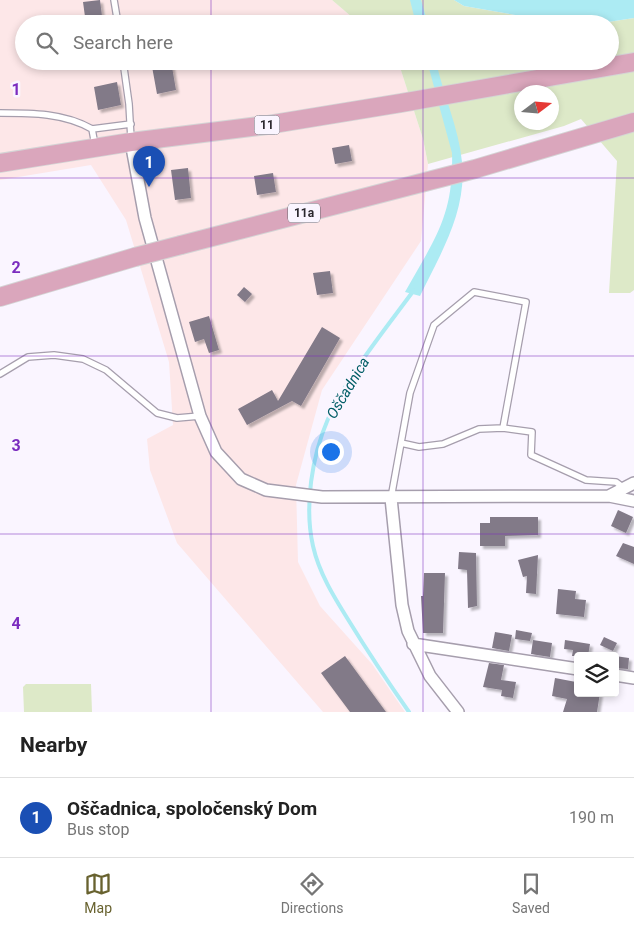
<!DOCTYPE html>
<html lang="en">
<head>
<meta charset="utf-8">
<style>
  body { margin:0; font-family:Roboto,sans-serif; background:#f2f2f2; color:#222 }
  .controls { position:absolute; right:15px; bottom:15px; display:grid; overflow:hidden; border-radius:5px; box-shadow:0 2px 8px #0003 }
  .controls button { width:45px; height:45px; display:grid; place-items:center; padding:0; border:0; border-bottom:1px solid #e0e0e0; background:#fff; color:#222; font:25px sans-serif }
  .compass { position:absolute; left:514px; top:85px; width:45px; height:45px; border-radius:50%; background:#fff; box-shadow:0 2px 8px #0003; rotate:74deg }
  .you { position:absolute; left:330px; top:451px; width:18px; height:18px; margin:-12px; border:4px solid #fff; border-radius:50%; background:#1a73e8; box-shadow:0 0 0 8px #1a73e833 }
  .badge { display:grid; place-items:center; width:32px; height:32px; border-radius:50%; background:#68622f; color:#fff; font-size:16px; font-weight:700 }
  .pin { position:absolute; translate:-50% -41px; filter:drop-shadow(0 1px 2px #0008) }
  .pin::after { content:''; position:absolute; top:26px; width:18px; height:15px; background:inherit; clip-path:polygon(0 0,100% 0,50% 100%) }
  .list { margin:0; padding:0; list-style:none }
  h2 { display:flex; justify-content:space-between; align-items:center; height:65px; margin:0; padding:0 20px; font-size:21px }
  h2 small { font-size:16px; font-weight:400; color:#767676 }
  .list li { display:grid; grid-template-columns:32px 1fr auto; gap:15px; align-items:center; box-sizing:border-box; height:80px; padding:0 20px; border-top:1px solid #e0e0e0 }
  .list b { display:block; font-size:19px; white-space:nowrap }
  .list p { margin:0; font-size:16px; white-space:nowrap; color:#767676 }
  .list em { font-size:16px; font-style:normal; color:#767676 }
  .icon { flex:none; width:28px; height:28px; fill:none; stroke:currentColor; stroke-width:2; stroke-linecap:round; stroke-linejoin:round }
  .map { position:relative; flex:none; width:634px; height:712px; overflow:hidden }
  .search { position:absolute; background:#fff; box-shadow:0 2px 8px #0003; left:15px; right:15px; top:15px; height:55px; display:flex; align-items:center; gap:12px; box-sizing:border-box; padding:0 18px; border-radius:28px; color:#767676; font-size:19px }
  .sheet { height:145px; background:#fff }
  nav { display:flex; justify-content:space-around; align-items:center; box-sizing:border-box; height:70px; border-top:1px solid #e0e0e0; background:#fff; font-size:14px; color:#767676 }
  nav a { display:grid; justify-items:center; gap:2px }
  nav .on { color:#68622f }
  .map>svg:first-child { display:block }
  .industrial { fill:#fde7e8 }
  .green { fill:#dde9c8; fill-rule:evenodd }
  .water { fill:#acebf3 }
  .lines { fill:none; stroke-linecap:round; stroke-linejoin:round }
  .stream { stroke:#acebf3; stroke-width:4 }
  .building { fill:#827a88; filter:url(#shadow) }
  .service-casing { stroke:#a69ead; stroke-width:8 }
  .minor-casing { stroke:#a69ead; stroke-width:14 }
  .primary-casing { stroke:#d4d4d5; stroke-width:20 }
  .service { stroke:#fff; stroke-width:5.5 }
  .minor { stroke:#fff; stroke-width:11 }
  .primary { stroke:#daa6bc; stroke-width:18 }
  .primary-bridge-casing { stroke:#d4d4d5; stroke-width:20; stroke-linecap:butt }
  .primary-bridge { stroke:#daa6bc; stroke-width:18 }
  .grid { fill:none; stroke:#7b2cbf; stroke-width:1; stroke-opacity:0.55 }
  .labels { text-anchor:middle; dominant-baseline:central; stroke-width:5; stroke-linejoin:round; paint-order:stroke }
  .shield { fill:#faf5ff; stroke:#68656c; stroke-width:1 }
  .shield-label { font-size:12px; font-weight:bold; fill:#2a272d }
  .water-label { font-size:15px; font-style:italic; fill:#005d66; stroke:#faf5ff }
  .grid-label { font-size:16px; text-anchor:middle; font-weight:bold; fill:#7b2cbf; stroke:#faf5ff; stroke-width:5; stroke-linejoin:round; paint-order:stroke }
</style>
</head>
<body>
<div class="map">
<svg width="634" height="712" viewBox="0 0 634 712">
  <defs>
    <filter id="shadow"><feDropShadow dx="3" dy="3" stdDeviation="1" flood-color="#0004"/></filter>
  </defs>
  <rect width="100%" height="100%" fill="#faf5ff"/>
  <path class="industrial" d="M0 0H332L360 24H24V61H398L423 139 428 164 421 241 322 390 296 485 298 562 320 606 372 664 405 712H323L177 543 150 470 147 439 173 425 169 362 126 220 91 165 0 180Z"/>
  <path class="green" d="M332 0H454L464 6 567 24H360Z
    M634 18V290L630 293H609L617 161 581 119 564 126 428 164 423 139 398 61H610V24H595ZM522 92H552V122H522Z
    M26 684H91L92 712H24L23 687Z"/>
  <path class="water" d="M410 0H421L428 24H416Z
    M454 0H634V18L595 24H567L464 6Z
    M427 61H436C443 95 459 128 462 162 467 211 441 253 420 296L405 292C434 240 454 216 452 153Z"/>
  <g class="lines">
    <path class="stream" d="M409 712C388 682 368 652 349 621 334 597 319 573 313 546 304 506 312 456 328 419 349 373 384 331 414 290"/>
  </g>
  <path class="building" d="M100 0 103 24H86L83 2Z
    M151 61H171L176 90 157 94Z
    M117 82 121 105 98 110 94 87Z
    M349 145 352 161 335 164 332 148Z
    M188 168 191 198 175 200 171 170Z
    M273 173 276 192 257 195 254 176Z
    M330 271 333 293 317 295 313 273Z
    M244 287 252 294 245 302 237 295Z
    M209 316 219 350 209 353 204 339 195 342 189 322Z
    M322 327 340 338 301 406 292 401 247 425 238 409 272 390 278 401Z
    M618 510 633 517 626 533 611 526Z
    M490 517H538V535L505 536V546H480V523H490Z
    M623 543 634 547V564L616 556Z
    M459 552 476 553 477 606 468 608 467 570 458 569Z
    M538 555 536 594 526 593 527 576 523 577 518 560Z
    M424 573H445L443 633H423L421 596H423Z
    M558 589 576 591 575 599 586 600 584 617 556 614Z
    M516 630 532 633 530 641 515 639Z
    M495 632 512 635 509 651 492 648Z
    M604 637 617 643 613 651 600 645Z
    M533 640 552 643 550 657 531 654Z
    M565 640 590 644 588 656H572L573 650 564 649Z
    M345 656 386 712H350L321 673Z
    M615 656 629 658 628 669 615 668Z
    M489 663 504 665 501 680 516 682 513 698 501 696 502 690 483 687Z
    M555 678 576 682 575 693H600L597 712H563L567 699 552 696Z"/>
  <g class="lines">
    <g class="service-casing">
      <path id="service" d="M114 0 118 24
        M123 61 129 104 131 139
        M0 113C32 113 64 113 92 129L95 145
        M92 129 131 124
        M0 374 28 357 54 355 83 359 106 370 157 413 177 418 200 416
        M503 428 532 432 531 455 586 480 616 482 624 488
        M391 498 410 393 434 325 474 292 526 302 503 428 479 429 443 444 419 447 401 443"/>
    </g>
    <g class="minor-casing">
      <path id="minor" d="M131 142 145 218 200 416 216 452 241 479 266 490 322 497 609 496 634 501
        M609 496 634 483
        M391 498 402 605 408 631 430 676 458 712
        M413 644 578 669
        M615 675 634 678"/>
    </g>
    <g class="primary-casing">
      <path id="primary" d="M0 163 131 142 267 125 401 103 634 62
        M181 245 475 169 634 122
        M0 297 135 257"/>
    </g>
    <use href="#service" class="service"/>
    <use href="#minor" class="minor"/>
    <use href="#primary" class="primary"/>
    <g class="primary-bridge-casing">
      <path id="primary-bridge" d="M135 257 181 245"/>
    </g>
    <use href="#primary-bridge" class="primary-bridge"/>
  </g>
  <path class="grid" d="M211 0V24M423 0V24M211 61V712M423 61V712M0 178H634M0 356H634M0 534H634"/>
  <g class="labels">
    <g class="shield">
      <rect x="254.5" y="115.5" width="25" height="19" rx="4"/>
      <rect x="288" y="203.5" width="32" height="19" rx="4"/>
    </g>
    <g class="shield-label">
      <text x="267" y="125">11</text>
      <text x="304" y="213">11a</text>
    </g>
    <g class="water-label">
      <text transform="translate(348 388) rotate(-59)">Oščadnica</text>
    </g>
  </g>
  <g class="grid-label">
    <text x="16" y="95">1</text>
    <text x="16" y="273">2</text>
    <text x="16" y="451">3</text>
    <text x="16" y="629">4</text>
  </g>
</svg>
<div class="controls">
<button><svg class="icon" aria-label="layers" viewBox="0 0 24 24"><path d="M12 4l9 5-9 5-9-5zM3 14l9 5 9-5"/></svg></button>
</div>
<svg class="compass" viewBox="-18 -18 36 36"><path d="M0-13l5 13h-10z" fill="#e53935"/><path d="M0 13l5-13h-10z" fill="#767676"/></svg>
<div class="you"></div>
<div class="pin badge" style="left:149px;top:187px;background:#1a4fb4">1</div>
<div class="search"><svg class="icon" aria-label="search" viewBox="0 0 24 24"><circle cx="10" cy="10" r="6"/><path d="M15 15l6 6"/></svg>Search here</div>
</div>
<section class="sheet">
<h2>Nearby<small></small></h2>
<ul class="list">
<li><span class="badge" style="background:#1a4fb4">1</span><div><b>Oščadnica, spoločenský Dom</b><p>Bus stop</p></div><em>190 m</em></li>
</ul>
</section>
<nav>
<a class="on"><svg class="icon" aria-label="map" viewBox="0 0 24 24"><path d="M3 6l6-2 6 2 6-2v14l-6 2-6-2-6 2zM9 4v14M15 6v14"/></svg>Map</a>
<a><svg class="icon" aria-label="directions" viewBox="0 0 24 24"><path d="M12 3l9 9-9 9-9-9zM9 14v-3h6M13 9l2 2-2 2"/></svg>Directions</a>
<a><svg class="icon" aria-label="saved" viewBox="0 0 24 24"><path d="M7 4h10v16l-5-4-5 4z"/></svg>Saved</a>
</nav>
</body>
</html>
